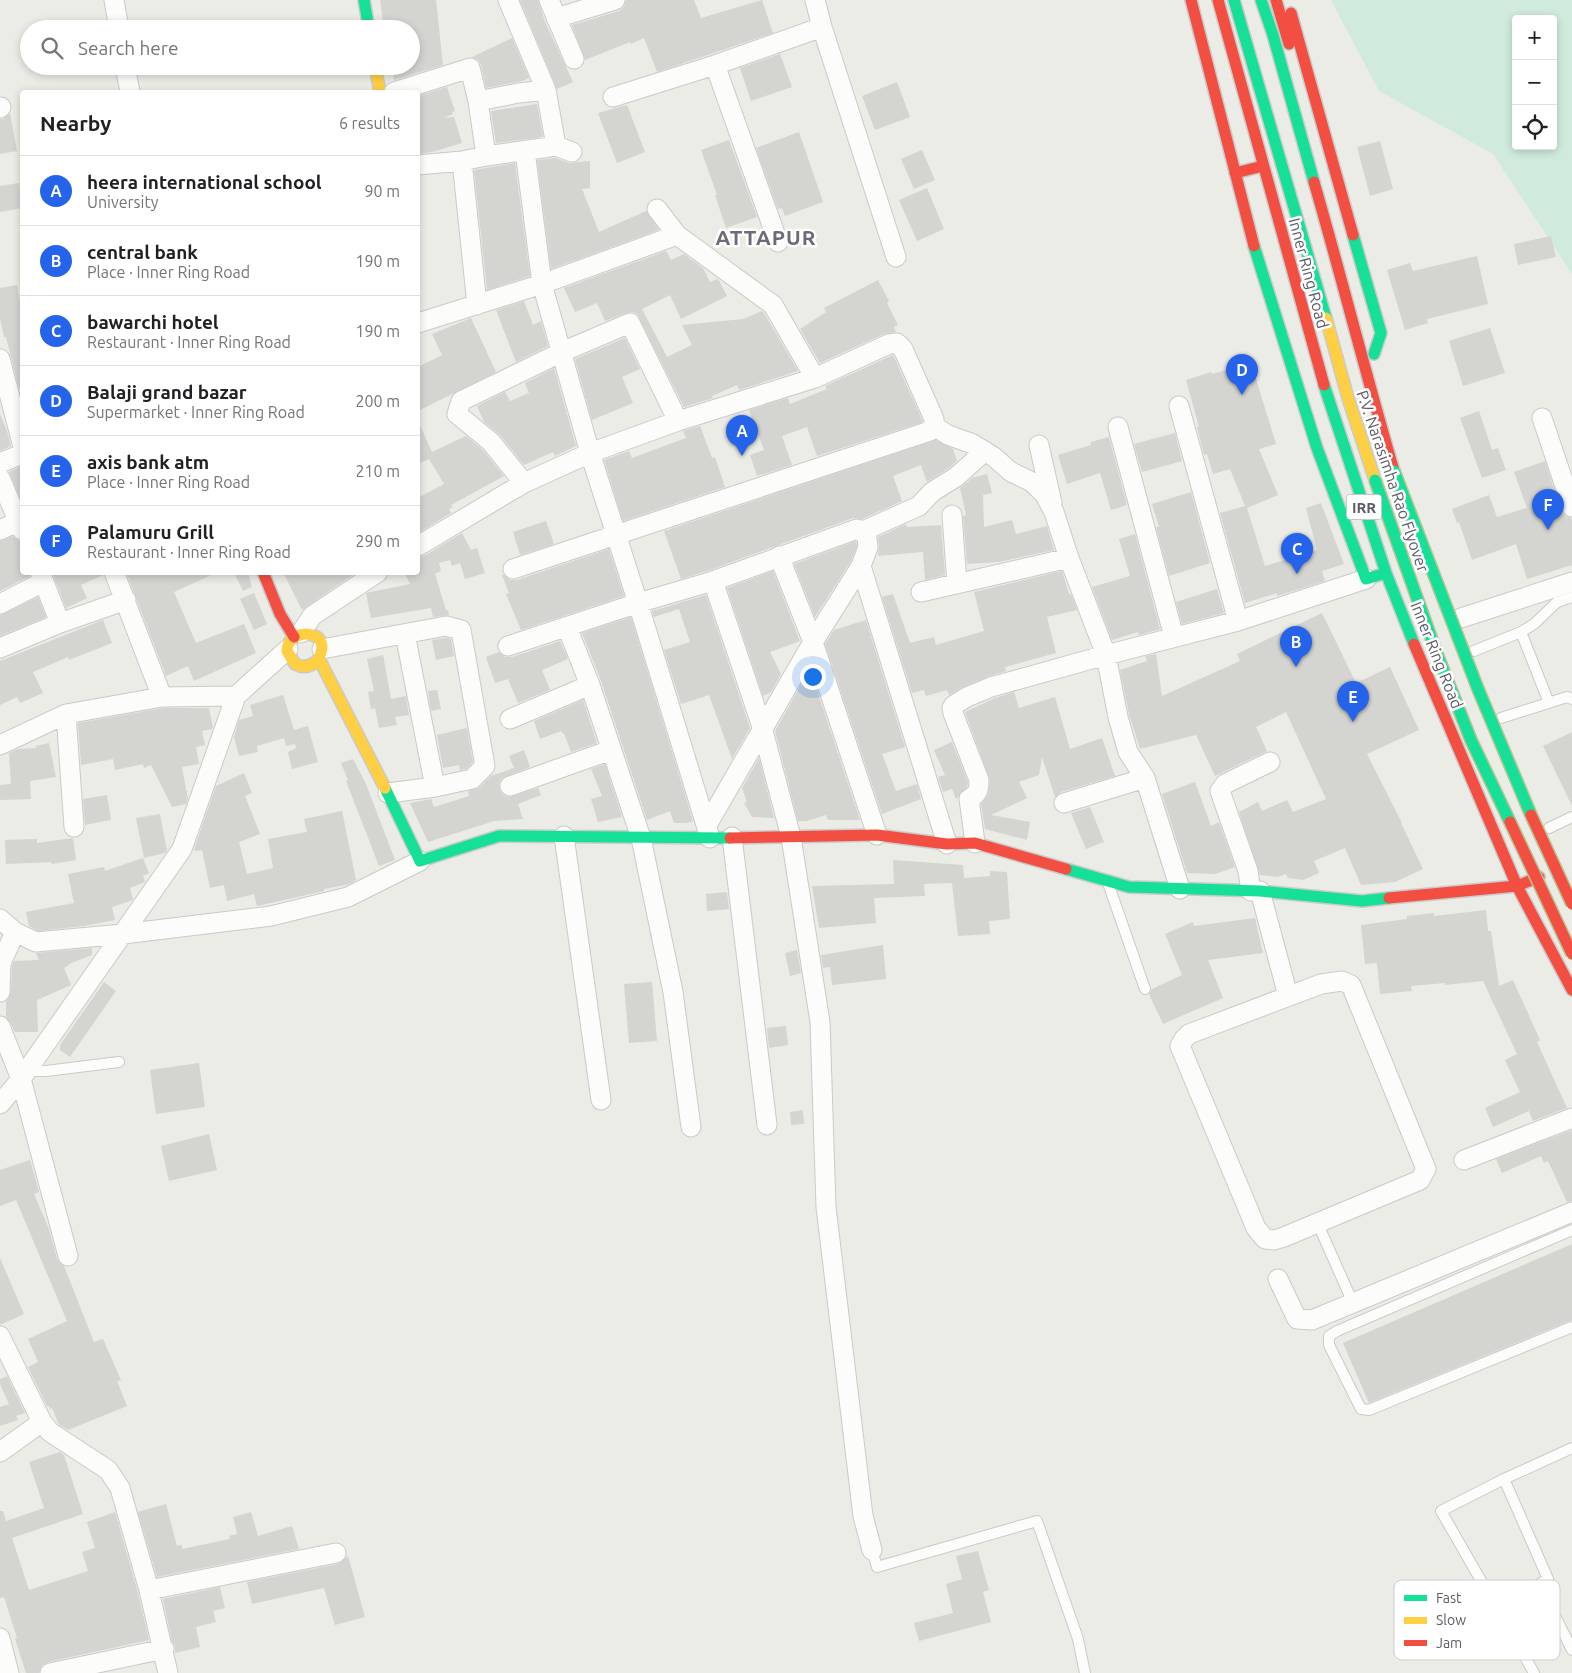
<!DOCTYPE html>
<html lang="en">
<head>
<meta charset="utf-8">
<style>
  body { margin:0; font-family:Ubuntu,sans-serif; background:#f6f6f6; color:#202124 }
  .controls { position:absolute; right:15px; top:15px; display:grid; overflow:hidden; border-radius:5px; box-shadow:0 2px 8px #0003 }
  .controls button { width:45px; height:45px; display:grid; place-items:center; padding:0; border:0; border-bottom:1px solid #e0e0e0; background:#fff; color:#202124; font:25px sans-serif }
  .you { position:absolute; left:812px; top:676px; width:18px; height:18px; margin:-12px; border:4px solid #fff; border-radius:50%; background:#1a73e8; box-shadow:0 0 0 8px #1a73e833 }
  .badge { display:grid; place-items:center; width:32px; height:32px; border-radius:50%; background:#2563eb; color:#fff; font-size:16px; font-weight:700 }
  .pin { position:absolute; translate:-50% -41px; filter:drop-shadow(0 1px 2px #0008) }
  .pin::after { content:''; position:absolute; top:26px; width:18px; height:15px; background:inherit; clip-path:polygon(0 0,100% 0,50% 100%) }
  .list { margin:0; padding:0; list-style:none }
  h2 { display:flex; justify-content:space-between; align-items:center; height:65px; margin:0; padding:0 20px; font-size:21px }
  h2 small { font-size:16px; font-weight:400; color:#757577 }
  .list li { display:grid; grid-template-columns:32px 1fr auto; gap:15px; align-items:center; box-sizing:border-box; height:70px; padding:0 20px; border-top:1px solid #e0e0e0 }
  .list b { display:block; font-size:19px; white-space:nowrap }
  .list p { margin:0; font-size:16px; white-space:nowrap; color:#757577 }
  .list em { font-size:16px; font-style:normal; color:#757577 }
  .icon { flex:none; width:28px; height:28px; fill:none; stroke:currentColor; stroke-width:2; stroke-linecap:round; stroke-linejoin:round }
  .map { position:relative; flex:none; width:1572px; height:1673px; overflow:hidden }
  .search { position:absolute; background:#fff; box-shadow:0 2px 8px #0003; left:20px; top:20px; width:400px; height:55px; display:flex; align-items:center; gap:12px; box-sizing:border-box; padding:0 18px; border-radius:28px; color:#757577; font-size:19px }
  .panel { position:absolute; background:#fff; box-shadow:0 2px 8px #0003; left:20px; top:90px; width:400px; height:485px; border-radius:5px }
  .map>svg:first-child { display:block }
  .green { fill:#d0ebdc; fill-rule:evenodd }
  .building { fill:#d4d4d0 }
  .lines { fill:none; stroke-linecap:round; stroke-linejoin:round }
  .lane-casing { stroke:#cacac9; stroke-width:12 }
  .street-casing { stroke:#cacac9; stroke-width:21 }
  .fast-casing { stroke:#cacacb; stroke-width:14 }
  .slow-casing { stroke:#cacacb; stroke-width:14 }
  .jam-casing { stroke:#cacacb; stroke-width:14 }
  .lane { stroke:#fcfcfb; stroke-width:10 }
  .street { stroke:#fcfcfb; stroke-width:19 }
  .fast { stroke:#16e098; stroke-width:11 }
  .slow { stroke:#ffcf43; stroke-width:11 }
  .jam { stroke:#f24e42; stroke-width:11 }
  .fast-bridge-casing { stroke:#b8c492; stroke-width:14; stroke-linecap:butt }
  .jam-bridge-casing { stroke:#b8c492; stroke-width:14; stroke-linecap:butt }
  .fast-bridge { stroke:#16e098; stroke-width:11 }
  .jam-bridge { stroke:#f24e42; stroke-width:11 }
  .labels { text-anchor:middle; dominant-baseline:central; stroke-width:5; stroke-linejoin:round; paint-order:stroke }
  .shield { fill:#fff; stroke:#8c8c93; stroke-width:1 }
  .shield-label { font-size:15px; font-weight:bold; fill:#5b5a65 }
  .street-label { font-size:16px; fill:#5b5a65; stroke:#fff }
  .district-label { font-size:21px; font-weight:bold; letter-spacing:1px; fill:#6c6b77; stroke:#fff }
  .key { fill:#fff; stroke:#ceced1; stroke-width:1 }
  .key-label { font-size:14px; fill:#5b5a65 }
</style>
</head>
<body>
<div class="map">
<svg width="1572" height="1673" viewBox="0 0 1572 1673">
  <rect width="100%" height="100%" fill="#eaece5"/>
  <path class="green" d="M1331 0H1572V274L1493 154 1379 91ZM1516 19H1553V146H1516Z"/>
  <path class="building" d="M380 0H436L443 65 394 80 391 68 397 66H411V29H384Z
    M520 0H538L545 22 573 82 557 89Z
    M626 0H694L701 18 762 0 773 33 657 72 644 38 631 44 630 42 585 60 572 25 619 11 624 7Z
    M512 38 529 78 522 81 486 88 481 65 478 60 472 57Z
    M780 54 792 87 751 101 740 68Z
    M897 82 910 117 875 130 862 96Z
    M447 87 455 111 452 112 453 114 444 118 454 117 462 143 432 152 418 154V96Z
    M537 104 543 137 496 143 491 111Z
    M627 105 645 152 617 163 598 113Z
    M10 113 17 151 0 154V119H3Z
    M799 132 823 202 785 216 782 208 778 209 756 148Z
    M729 140 757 217 726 228 715 195H717L701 150Z
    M1380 141 1393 189 1370 196 1357 147Z
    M922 150 935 180 914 189 901 159Z
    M555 158 569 163 590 161V188L582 189 599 232 646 211 659 230 551 269 537 160Z
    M515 163 530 276 487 290 474 170Z
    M19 183 22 208 0 212V186Z
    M927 188 944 229 917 241 899 200Z
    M1551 236 1556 257 1518 265 1514 244Z
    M666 251 671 260 684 254 703 268 710 282 718 279 727 296 681 319 670 295 642 309 667 357 692 345 682 325 743 319 762 311 764 313 798 371 739 390 737 385 712 396 713 398 684 407 637 314 632 312 626 313 605 321 597 303 575 312 564 288Z
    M1477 256 1488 304 1427 319 1428 323 1405 330 1387 270 1410 263 1413 271Z
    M878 280 889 301 887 303 898 325 894 327 896 332 884 334 820 363 800 329 826 312 824 308Z
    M17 285 22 313V388L19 389 6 337H4L0 318V288Z
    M524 301 533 325 541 321 548 346 516 362 496 310Z
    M471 318 496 372 418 411V367L442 355 432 334Z
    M1490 328 1505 373 1463 386 1449 341Z
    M625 338 640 369 622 377 633 403 592 420 575 359Z
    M893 355 923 422 817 456 807 427 782 436 792 465 757 476 750 455 764 450 749 410 788 398 790 404 827 389 825 386Z
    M1251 363 1276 444 1259 449 1278 495 1247 508 1265 566 1317 550 1306 508 1321 503 1344 564 1322 571 1325 581 1277 596V593L1245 603 1220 513 1245 506 1230 469 1213 474 1207 454 1204 455 1197 427H1199L1186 380 1211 372 1212 374Z
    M554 368 576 446 555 456 553 452 524 465 500 435 484 422 477 406 505 392 510 401 529 393 525 383Z
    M1479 411 1492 450 1498 448 1506 470 1482 478 1460 418Z
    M0 414 7 431 11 446 0 451Z
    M418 421 432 452 466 436 483 450 504 476 451 505 453 507 449 509 451 513 418 533V498L444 484 429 459 418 464Z
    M700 426 712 458 715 457 725 487 623 521 604 460 629 451 632 458 686 438 683 431Z
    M1175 433 1182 461 1142 472 1134 444Z
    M1109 437 1127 505 1111 510 1100 473 1067 484 1058 455 1091 445V442Z
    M936 440 953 449 957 461 949 468 927 482 921 465 893 476 902 501 862 519 853 518 710 570 681 579 664 531Z
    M1545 461 1561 511 1565 516 1571 518 1572 521V565L1527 579 1516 544 1472 560 1459 522 1457 523 1452 509 1489 495 1497 517 1527 508 1514 472Z
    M22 466V502L9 472Z
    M987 474 992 493 983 495 984 527 1012 520 1016 534 1047 526 1054 550 999 562 967 564 963 516 966 515 960 488 972 478Z
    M1191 492 1210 563 1169 576 1156 527H1159L1152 504Z
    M546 521 554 544 520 555 513 532Z
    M906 524 907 527 941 525 945 575 925 580 923 552 878 556 879 546 878 537Z
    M462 533 471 550 477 548 485 573 465 579 460 563 452 566 450 560 439 563 441 571 435 574 446 610H448L449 615 433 617 431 608 371 618 366 593 410 584 404 572H418V557L424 556Z
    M1135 534 1160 629 1139 635 1138 632 1112 640 1092 587 1130 576 1119 539Z
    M13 536 22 543V572H29L30 576 0 591V541Z
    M856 541 857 546 851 561 815 617 794 564Z
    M609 549 624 596 521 630 506 594 509 593 502 575 503 574 510 580H517Z
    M773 571 800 641 770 652 781 674 771 692 763 696 727 588Z
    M1062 571 1069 594H1071L1077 610 1047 617 1056 653 1005 667 1006 671 987 677 963 687 949 695 947 690 926 696 924 690 912 693 882 597 893 594 910 643 934 637 936 645 984 631 974 592Z
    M52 572H103V575L81 585 87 598 66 608Z
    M126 572H218L174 592 196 643 244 624 256 653 194 681 188 666 166 676Z
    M234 572H248L252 587 243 591Z
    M283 572H353L354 574 302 610Z
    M1217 589 1224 613 1182 624 1176 602Z
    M254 593 267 624 254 630 240 599Z
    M706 595 750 728 732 759 709 695 681 704 664 650 690 642 679 609 654 617 652 611Z
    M38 597 46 617 0 636V615Z
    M1322 613 1356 683 1390 667 1419 730 1367 754 1402 823H1401L1423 869 1395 882 1361 885 1345 848 1314 861 1319 873 1303 880 1288 878 1286 874 1278 877 1260 875 1239 812 1258 802 1262 811 1287 800 1293 812 1326 799 1286 712 1256 727 1267 751 1215 776 1196 735 1140 749 1129 714 1120 670 1147 661 1145 656 1156 654 1162 696 1240 661 1237 654Z
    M631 617 693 821 687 823H674L670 811 647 820 601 681 582 633Z
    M103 620 112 643 69 660 68 657 33 672 43 693 20 703 17 697 0 705V661Z
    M866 620 905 747 882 754 896 791 917 784 921 799 882 814 825 644 834 630Z
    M446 638 451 639 454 656 436 660 432 640Z
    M560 641 568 659 542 670 550 690 518 703 508 679 495 683 486 657 499 652 505 657H512Z
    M383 655 391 699 406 696 409 715 395 717 397 725 379 728 375 708 371 709 368 692 374 691 367 659Z
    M810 669 860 820H828L826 815 807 821H798L775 731Z
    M437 690 441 709 431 711 428 691Z
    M1014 692 1019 708 1055 697 1070 749 1102 738 1115 776 1061 792 1055 797 1042 757 1039 775 1019 782 1027 798 991 815 1030 822 1027 840 985 829 981 804 988 795 990 780 965 712 995 698Z
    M283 695 294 730 308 726 318 762 292 769 288 752 296 748 295 744 286 746 284 738 257 746 258 752 239 756 234 737 239 720 253 716 250 705Z
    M583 700 597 743 571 752 564 733 563 734 561 731 540 739 534 721Z
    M163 708H209L213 728 212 729 202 731 205 745 196 747 199 764 182 767 188 799 186 804 172 807 151 765 144 768 143 764 115 770 113 759 81 765 78 723Z
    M467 728 473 762 466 769 460 770 459 765 443 768 437 735Z
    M1572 732V806L1543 746Z
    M952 742 968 782 967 787 956 799 952 789 943 792 938 777 945 775 934 750Z
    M49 743 56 777 30 781 31 799 0 800V785L11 784 9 753 18 749 36 748V746Z
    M524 750 530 767 506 776 501 779 499 784 500 790 502 794 508 797 538 788 541 795 518 804 523 819 494 821 428 842 410 803 431 799 434 807 469 796 468 791 480 787 491 776 514 768 509 756Z
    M759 758 774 818 752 817 744 803 747 802 742 788Z
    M353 759 366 784 395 860 379 866 346 781 348 780 341 763Z
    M605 764 622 817 598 822 591 799 602 796 591 769Z
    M244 773 252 793 245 796 260 834 239 842 247 874 273 868 268 839 307 832 304 819 342 811 356 880 350 884 324 889V891L257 906 254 894 227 901 224 885 210 888 202 850 195 851 194 849 216 786Z
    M1195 782 1211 826 1219 822 1235 867 1215 874 1187 873 1162 794Z
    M107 795 111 820 85 825 83 799Z
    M1090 807 1104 842 1086 849 1071 813Z
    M160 814 167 851 165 853 144 858 136 818Z
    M73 838 76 860 52 864 51 862 6 864 5 840 37 839V843Z
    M143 858 149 873 143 876 145 882 130 888 133 900 112 907 115 920 84 926 38 931 29 926 26 912 74 903 68 874 104 867 105 871Z
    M893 860 963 865 964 878 990 876V871L1007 872 1010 919 989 921 990 934 958 936 952 883 924 884 925 896 874 898 876 923 819 928 812 886 894 884Z
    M727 892 729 909 707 911 706 894Z
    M1486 910 1488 931H1491L1499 986 1513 980 1540 1040 1537 1042 1567 1108 1533 1121 1529 1111 1493 1127 1485 1108 1520 1092 1505 1060 1517 1054 1483 981 1445 985V983L1411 986 1412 991 1380 994 1377 963 1365 964 1361 925 1407 919V916L1434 913V916Z
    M1255 918 1263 953 1208 960 1223 998 1163 1024 1149 994 1152 989 1182 975 1165 934 1193 922 1194 926Z
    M883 945 886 979 832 985 830 967 823 968 821 955Z
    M92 948V955L69 964V965L64 968 71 985 37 1000 38 1032H15L10 1022 6 1017V1001L11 993 12 966 14 961 39 960 36 953Z
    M797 950 801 973 790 976 785 953Z
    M104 982 116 991 70 1057 60 1050V1045Z
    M652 982 657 1041 629 1043 624 984Z
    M786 1026 788 1045 769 1048 767 1028Z
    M199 1063 205 1107 156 1114 150 1070Z
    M803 1110 804 1124 791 1125 790 1112Z
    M1572 1130V1201L1567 1202 1548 1161 1544 1163 1541 1156 1502 1173 1496 1159Z
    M209 1134 217 1170 169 1181 161 1146Z
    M30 1160 39 1192 34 1194 49 1229 57 1259 64 1266 94 1342 103 1339 121 1380 117 1381 127 1406 68 1430 59 1425 52 1408 50 1409 49 1406H47L28 1367 38 1362 28 1339 67 1321 16 1200 0 1206V1170Z
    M1572 1244V1320L1369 1403 1343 1343Z
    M0 1258 24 1314 0 1325Z
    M7 1376 25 1413 16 1416 18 1420 0 1426V1407L9 1404 0 1384V1379Z
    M60 1452 64 1455 83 1514 12 1538 29 1590 88 1571 82 1552 95 1548 87 1522 115 1512 138 1593 149 1640 48 1662 42 1665 39 1673H26L15 1639 17 1638 4 1597 0 1598V1511H3L6 1521 44 1508 29 1462Z
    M166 1504 177 1546 182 1545V1549L230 1539 229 1536 237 1534 233 1517 251 1512 258 1536 292 1526 299 1549 157 1577 138 1512Z
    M978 1551 989 1590 983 1592 991 1622 919 1641 914 1623 953 1613 946 1584 962 1579 956 1556Z
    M348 1556 365 1617 335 1625 324 1588 252 1604 247 1582 338 1564Z
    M220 1587 225 1608 213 1611 216 1622 196 1627 200 1647 175 1653V1646L172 1642 163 1599Z"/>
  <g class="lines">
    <g class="lane-casing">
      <path id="lane" d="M1521 632 1549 703
        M1474 651 1521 632 1534 624 1557 602 1572 597
        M1501 718 1567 697 1572 699
        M1549 828 1572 817
        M1108 883 1145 989
        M27 1071H46L119 1062
        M1572 1230 1337 1331 1329 1336V1345L1361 1409 1369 1410 1572 1327
        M1321 1231 1353 1303
        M1504 1479 1548 1579 1539 1584 1572 1650
        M872 1550 877 1567 1037 1521 1078 1639 1085 1673
        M1534 1673 1441 1511 1504 1479 1572 1448"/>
    </g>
    <g class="street-casing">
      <path id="street" d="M114 0 119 29
        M508 0 546 90 556 146
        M549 0 574 59
        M815 0 822 27 896 257
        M556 18 615 0
        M715 65 778 242
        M125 66 130 92
        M394 92 470 68 478 101 486 156
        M613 97 715 65 822 27
        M478 101 519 93 546 90
        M0 108 1 107
        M525 151 542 284 590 453 638 603 710 838
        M462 161 477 305
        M418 165 462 161 486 156 556 146 572 152
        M657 209 677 235 773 305 815 378
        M418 323 542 284 677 235
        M0 359 22 443
        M1179 406 1238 621
        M1542 418 1572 507
        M1118 427 1174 637
        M1039 445 1052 503
        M0 463 22 454
        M0 478 22 530
        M524 483 491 442 457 414 461 401 562 352 630 323 678 421
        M952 515 957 584
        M0 530 19 521
        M863 531 919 506 932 492 956 477 985 451
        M418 546 524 483 590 453 678 421 815 378 889 344 897 343 903 349 934 419V426L948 435 973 444 994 457 1011 472 1032 482 1045 495 1054 512 1069 558 1106 655 1118 717 1128 752 1145 778 1180 889
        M779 556 813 642 877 835
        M861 566 947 844
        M513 569 930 431 934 426
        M40 572 60 623
        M114 572 162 697
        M713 581 762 727 791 837 820 1022 826 1207 863 1516 872 1550
        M921 592 1069 558
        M0 604 43 582
        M1461 618 1572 582
        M567 627 590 685 641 838 673 992 691 1127
        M301 633 312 616 378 572
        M405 634 435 787
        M508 646 638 603 713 581 857 529 863 531 867 538 868 547 861 566 813 642 707 825
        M0 648 60 623 126 600
        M322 649 446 626 461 630 485 766 472 779 435 787 388 793
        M66 714 74 827
        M510 719 590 685
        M0 745 66 714 162 697 236 696
        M510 786 611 750
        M1064 803 1145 778
        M564 836 601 1100
        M732 837 767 1125
        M975 843 969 799C978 794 979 790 979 780L953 713 952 708 954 705 967 697 991 687 1106 655 1238 621 1366 579
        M1251 891 1248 871 1220 791 1225 784 1270 762
        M1260 891 1288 996
        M0 919 15 932 36 942 123 934 271 916 348 897 420 861
        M1342 981 1351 985 1426 1169 1420 1180 1284 1237 1274 1240 1265 1239 1256 1228 1180 1046 1184 1039 1189 1034 1321 984Z
        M0 992 1 963 15 932
        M0 1026 21 1079 68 1256
        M0 1104 21 1079 182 849 236 696 288 649
        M1464 1160 1572 1118
        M1278 1279 1297 1319 1312 1320 1572 1212
        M0 1336 42 1422 50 1432 108 1470 120 1488 149 1590 168 1673
        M0 1452 42 1422
        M149 1590 336 1553
        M0 1638 9 1673
        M50 1673 164 1649"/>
    </g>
    <g class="fast-casing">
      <path id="fast" d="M364 0 369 29
        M1234 0 1326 318
        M1261 0 1273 35 1314 182
        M1353 235 1381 333 1374 354
        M1254 246 1317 448 1366 579 1386 573
        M1324 385 1386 573 1414 644
        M385 788 420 861 499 836 730 838
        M1066 869 1129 887 1260 891 1362 901 1389 898"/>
    </g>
    <g class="slow-casing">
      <path id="slow" d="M375 66 380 92
        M1326 318 1348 398 1375 480
        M319 659C312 666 304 669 295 664L287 651C287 650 288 643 289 643 295 631 321 630 322 647 322 650 320 655 319 659L385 788"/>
    </g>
    <g class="jam-casing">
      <path id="jam" d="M1191 0 1254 246
        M1218 0 1324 385
        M1276 0 1289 44
        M1291 13 1353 235
        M1235 173 1263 166
        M1314 182C1342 279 1366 375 1394 471
        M263 572 280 614 294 637
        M1414 644 1517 886 1572 990
        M730 838 877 835 947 844 975 843 1066 869
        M1389 898 1517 886 1539 877"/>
    </g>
    <use href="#lane" class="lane"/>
    <use href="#street" class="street"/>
    <use href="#fast" class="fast"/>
    <use href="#slow" class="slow"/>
    <use href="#jam" class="jam"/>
    <g class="fast-bridge-casing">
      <path id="fast-bridge" d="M1394 471 1478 689 1531 815
        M1375 480 1437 654 1471 740 1510 822"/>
    </g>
    <g class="jam-bridge-casing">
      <path id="jam-bridge" d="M1531 815 1572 904
        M1510 822 1572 954"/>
    </g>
    <use href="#fast-bridge" class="fast-bridge"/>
    <use href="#jam-bridge" class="jam-bridge"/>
  </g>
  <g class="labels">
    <rect class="shield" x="1346.5" y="494.5" width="35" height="25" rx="4"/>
    <g class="shield-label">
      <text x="1364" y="507">IRR</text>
    </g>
    <g class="street-label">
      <text transform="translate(1309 273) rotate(75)">Inner Ring Road</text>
      <text transform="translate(1393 481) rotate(71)">P.V. Narasimha Rao Flyover</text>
      <text transform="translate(1437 655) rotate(68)">Inner Ring Road</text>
    </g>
    <g class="district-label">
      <text x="766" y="237">ATTAPUR</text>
    </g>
  </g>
  <rect x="1394" y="1580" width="166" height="80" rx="8" class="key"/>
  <rect x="1404" y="1595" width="23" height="6" fill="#16e098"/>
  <rect x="1404" y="1617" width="23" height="7" fill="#ffcf43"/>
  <rect x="1404" y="1640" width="23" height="6" fill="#f24e42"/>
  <g class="key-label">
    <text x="1436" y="1603">Fast</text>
    <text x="1436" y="1625">Slow</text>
    <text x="1436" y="1648">Jam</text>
  </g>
</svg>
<div class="controls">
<button>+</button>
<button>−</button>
<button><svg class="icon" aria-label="locate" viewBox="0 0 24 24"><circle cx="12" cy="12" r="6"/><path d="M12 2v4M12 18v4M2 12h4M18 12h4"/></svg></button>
</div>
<div class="you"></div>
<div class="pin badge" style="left:742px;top:456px">A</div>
<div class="pin badge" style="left:1296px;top:667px">B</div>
<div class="pin badge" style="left:1297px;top:574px">C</div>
<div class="pin badge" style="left:1242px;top:395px">D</div>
<div class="pin badge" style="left:1353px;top:722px">E</div>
<div class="pin badge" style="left:1548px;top:530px">F</div>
<div class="search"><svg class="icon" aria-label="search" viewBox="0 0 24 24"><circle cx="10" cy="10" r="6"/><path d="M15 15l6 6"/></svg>Search here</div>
<section class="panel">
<h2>Nearby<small>6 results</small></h2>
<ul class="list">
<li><span class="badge">A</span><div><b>heera international school</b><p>University</p></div><em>90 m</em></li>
<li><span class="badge">B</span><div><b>central bank</b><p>Place · Inner Ring Road</p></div><em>190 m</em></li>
<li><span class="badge">C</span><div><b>bawarchi hotel</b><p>Restaurant · Inner Ring Road</p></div><em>190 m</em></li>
<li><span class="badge">D</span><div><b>Balaji grand bazar</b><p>Supermarket · Inner Ring Road</p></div><em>200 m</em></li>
<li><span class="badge">E</span><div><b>axis bank atm</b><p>Place · Inner Ring Road</p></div><em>210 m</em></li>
<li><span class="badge">F</span><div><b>Palamuru Grill</b><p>Restaurant · Inner Ring Road</p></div><em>290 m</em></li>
</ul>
</section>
</div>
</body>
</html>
